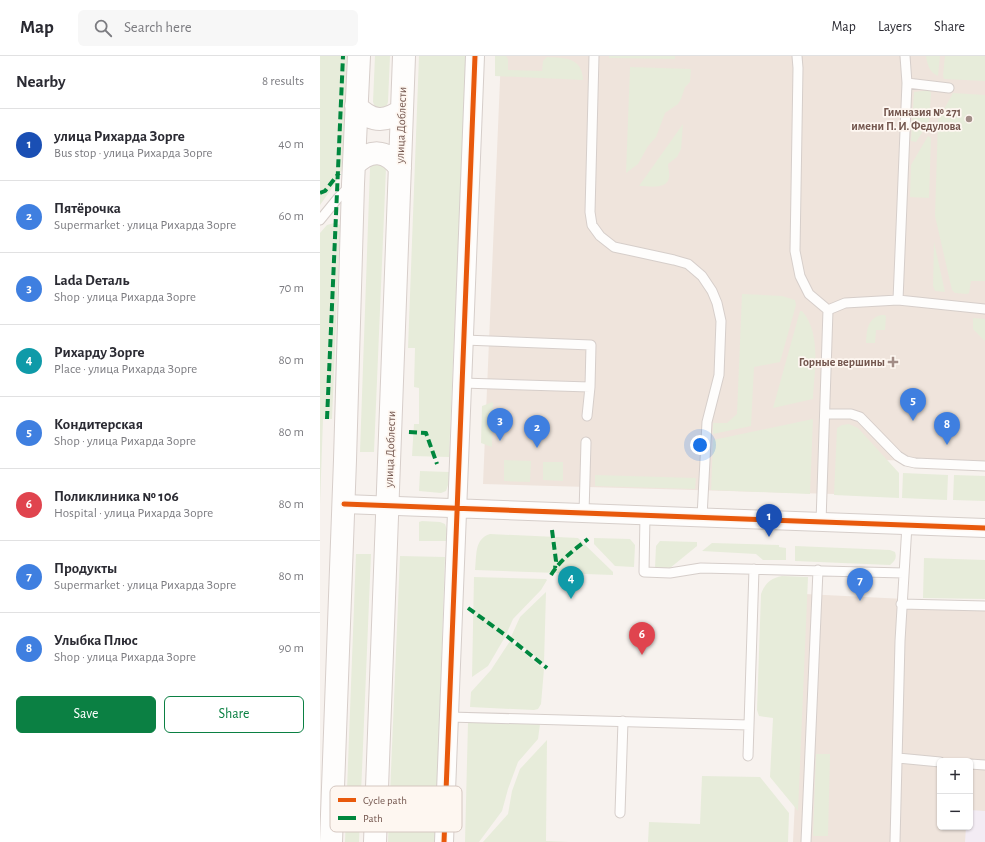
<!DOCTYPE html>
<html lang="en">
<head>
<meta charset="utf-8">
<style>
  body { margin:0; font-family:"Alegreya Sans",sans-serif; background:#f7f7f7; color:#2b2b33 }
  .controls { position:absolute; right:12px; bottom:12px; display:grid; overflow:hidden; border-radius:6px; box-shadow:0 1px 3px #0004 }
  .controls button { width:36px; height:36px; display:grid; place-items:center; padding:0; border:0; border-bottom:1px solid #e1e1e2; background:#fff; color:#2b2b33; font:20px sans-serif }
  .you { position:absolute; left:380px; top:389px; width:14px; height:14px; margin:-10px; border:3px solid #fff; border-radius:50%; background:#1a73e8; box-shadow:0 0 0 6px #1a73e833 }
  .badge { display:grid; place-items:center; width:26px; height:26px; border-radius:50%; background:#0b8043; color:#fff; font-size:13px; font-weight:700 }
  .pin { position:absolute; translate:-50% -33px; filter:drop-shadow(0 1px 2px #0008) }
  .pin::after { content:''; position:absolute; top:21px; width:14px; height:12px; background:inherit; clip-path:polygon(0 0,100% 0,50% 100%) }
  .list { margin:0; padding:0; list-style:none }
  h2 { display:flex; justify-content:space-between; align-items:center; height:52px; margin:0; padding:0 16px; font-size:17px }
  h2 small { font-size:13px; font-weight:400; color:#7c7c81 }
  .list li { display:grid; grid-template-columns:26px 1fr auto; gap:12px; align-items:center; box-sizing:border-box; height:72px; padding:0 16px; border-top:1px solid #e1e1e2 }
  .list b { display:block; font-size:15px; white-space:nowrap }
  .list p { margin:0; font-size:13px; white-space:nowrap; color:#7c7c81 }
  .list em { font-size:13px; font-style:normal; color:#7c7c81 }
  .actions { display:flex; gap:8px; padding:12px 16px }
  .actions a { flex:1; padding:9px 0; border:1px solid #0b8043; border-radius:6px; text-align:center; font-size:14px; color:#0b8043 }
  .actions .main { background:#0b8043; color:#fff }
  .icon { flex:none; width:22px; height:22px; fill:none; stroke:currentColor; stroke-width:2; stroke-linecap:round; stroke-linejoin:round }
  .map { position:relative; flex:none; width:665px; height:786px; overflow:hidden }
  header { display:flex; align-items:center; gap:24px; box-sizing:border-box; height:56px; padding:0 20px; background:#fff; border-bottom:1px solid #e1e1e2 }
  header strong { font-size:19px }
  nav { display:flex; gap:22px; margin-inline-start:auto; font-size:14px }
  .search { width:280px; height:36px; background:#f7f7f7; display:flex; align-items:center; gap:10px; box-sizing:border-box; padding:0 14px; border-radius:6px; color:#7c7c81; font-size:15px }
  main { display:flex }
  aside { flex:1; background:#fff }
  .map>svg:first-child { display:block }
  .residential { fill:#efe4dc; fill-rule:evenodd }
  .education { fill:#f3ecf4 }
  .green { fill:#e7ecda }
  .lines { fill:none; stroke-linecap:round; stroke-linejoin:round }
  .lane-casing { stroke:#d6ceca; stroke-width:11 }
  .street-casing { stroke:#d6ceca; stroke-width:20 }
  .secondary-casing { stroke:#d7ceca; stroke-width:24 }
  .lane { stroke:#fefdfc; stroke-width:9 }
  .street { stroke:#fefdfc; stroke-width:18 }
  .secondary { stroke:#fefdfc; stroke-width:22 }
  .quiet { stroke:#00873e; stroke-width:4; stroke-dasharray:8 4; stroke-linecap:butt }
  .cycleway-casing { stroke:#fef7f1; stroke-width:8 }
  .cycleway { stroke:#e8590c; stroke-width:5 }
  .poi-dot { fill:#a28d87; stroke:#fef7f1; stroke-width:1.5 }
  .labels { text-anchor:middle; dominant-baseline:central; stroke-width:3.5; stroke-linejoin:round; paint-order:stroke }
  .poi-label { font-size:12px; font-weight:bold; fill:#74574f; stroke:#fef7f1; text-anchor:end }
  .street-label { font-size:12px; fill:#74574f; stroke:#fef7f1 }
  .key { fill:#fef7f1; stroke:#d5c7c0; stroke-width:1 }
  .key-label { font-size:11px; fill:#74574f }
</style>
</head>
<body>
<header>
<strong>Map</strong>
<div class="search"><svg class="icon" aria-label="search" viewBox="0 0 24 24"><circle cx="10" cy="10" r="6"/><path d="M15 15l6 6"/></svg>Search here</div>
<nav><a>Map</a><a>Layers</a><a>Share</a></nav>
</header>
<main>
<aside>
<h2>Nearby<small>8 results</small></h2>
<ul class="list">
<li><span class="badge" style="background:#1a4fb4">1</span><div><b>улица Рихарда Зорге</b><p>Bus stop · улица Рихарда Зорге</p></div><em>40 m</em></li>
<li><span class="badge" style="background:#3f7fe0">2</span><div><b>Пятёрочка</b><p>Supermarket · улица Рихарда Зорге</p></div><em>60 m</em></li>
<li><span class="badge" style="background:#3f7fe0">3</span><div><b>Lada Dеталь</b><p>Shop · улица Рихарда Зорге</p></div><em>70 m</em></li>
<li><span class="badge" style="background:#0f9aa8">4</span><div><b>Рихарду Зорге</b><p>Place · улица Рихарда Зорге</p></div><em>80 m</em></li>
<li><span class="badge" style="background:#3f7fe0">5</span><div><b>Кондитерская</b><p>Shop · улица Рихарда Зорге</p></div><em>80 m</em></li>
<li><span class="badge" style="background:#e0444e">6</span><div><b>Поликлиника № 106</b><p>Hospital · улица Рихарда Зорге</p></div><em>80 m</em></li>
<li><span class="badge" style="background:#3f7fe0">7</span><div><b>Продукты</b><p>Supermarket · улица Рихарда Зорге</p></div><em>80 m</em></li>
<li><span class="badge" style="background:#3f7fe0">8</span><div><b>Улыбка Плюс</b><p>Shop · улица Рихарда Зорге</p></div><em>90 m</em></li>
</ul>
<div class="actions"><a class="main">Save</a><a>Share</a></div>
</aside>
<div class="map">
<svg width="665" height="786" viewBox="0 0 665 786">
  <rect width="100%" height="100%" fill="#f7f2ee"/>
  <path class="residential" d="M181 0H665V407L530 403 514 438 163 428Z
    M485 538 665 547V786H473ZM620 705H650V771H620Z"/>
  <path class="education" d="M650 754 665 755V786H645L646 771H650Z"/>
  <path class="green" d="M0 0H27L22 114 15 128 0 149Z
    M55 0H70L68 46 66 52 63 54 55 51 53 46Z
    M99 0H146L129 401 92 400 94 368H99V332L94 331 95 292H88Z
    M175 0H186L188 3V14L222 15 223 5 227 1C245 2 262 1 263 24L175 20Z
    M289 0H355V3L289 2Z
    M606 0H620L618 20C610 17 607 8 606 0Z
    M625 0H665V25L624 23 623 19Z
    M310 11 371 13 370 26 365 31 361 43 358 48 345 57 336 81 328 90 318 108 306 117Z
    M610 34 611 38 609 66 596 86 591 85 594 36Z
    M633 37 665 39V225H651L649 237 647 238 635 237 632 234 615 160 618 64Z
    M363 68 361 93 357 101 348 108C348 113 350 117 349 122 346 134 329 130 319 130Z
    M608 80 611 82 609 142 590 141 591 109Z
    M54 104 66 112 54 396H40L50 112Z
    M14 167 20 169 12 363H3L0 448V177L7 169Z
    M614 186 625 236 615 235 613 230Z
    M422 238 462 240 475 244 476 249 460 306 434 311 431 370 393 378V367H407L417 358Z
    M480 255H482C502 278 494 316 493 343L453 352Z
    M561 259H565L566 261 565 274H556L555 287H546C547 274 547 263 561 259Z
    M653 262 665 263V285L653 273Z
    M173 346 172 391 161 387 162 350Z
    M493 363 490 438 391 434 393 384Z
    M529 368 538 372 579 417V442L514 439 517 372 522 369Z
    M184 404 211 405 210 426 184 425Z
    M223 406H243V425L223 424Z
    M100 415 129 416 128 429 126 435 121 437 99 435Z
    M583 417 628 419 627 444 582 442Z
    M275 419 376 422 375 433 275 430Z
    M634 419 665 420V445L633 444Z
    M102 465 120 466 125 468 127 474V485H99V466Z
    M170 478 258 482 293 516V519L155 514C157 499 154 483 170 478Z
    M274 482 310 483 315 489 314 511 295 510 274 488Z
    M340 485 377 486V490L350 512H335L336 490Z
    M392 487 459 489V491L466 492V504H443L436 498 382 495Z
    M475 490 570 494 575 496C577 502 575 505 570 509L475 505Z
    M36 498H51L39 786H25Z
    M80 500 125 501 115 786H68Z
    M604 502 665 504V543L603 542Z
    M462 520 488 521 478 755 450 721 453 662 439 660 437 654 441 538C445 527 451 522 462 520Z
    M154 521 226 523 227 524 221 534 193 563 185 581 168 610 152 621Z
    M226 536 224 607 191 581 200 561Z
    M190 585 224 613 221 648 218 653 214 654 150 651 151 636 171 614Z
    M148 666 220 668 218 683 198 706 188 733 182 755 159 786H145Z
    M227 684 226 785 249 786H163L188 758 192 735 200 713Z
    M496 698H510L508 780H493Z
    M382 720 440 721 469 757 468 786H328L329 766 380 768Z"/>
  <g class="lines">
    <g class="lane-casing">
      <path id="lane" d="M274 0 270 156 272 169 280 180 294 191 354 204 368 208 382 220 392 235 397 247 401 265 399 319 387 366 382 461
        M477 0 478 12 475 195 480 220 489 238 508 254
        M587 27 629 32
        M0 164 18 142 30 130
        M578 244 587 27 585 0
        M508 254 525 247 578 244 665 253
        M144 284 271 289 270 331 267 360
        M142 327 270 331
        M505 358H531L540 361 578 400 586 405 595 407 665 410
        M264 457 266 386
        M325 459 324 516 350 517 381 512 584 517
        M501 466 508 254
        M581 548 665 550
        M129 661 429 669
        M428 700 434 513
        M578 702 620 706
        M650 708 665 709
        M300 757 303 665
        M486 786 498 514
        M575 786 580 585 587 469"/>
    </g>
    <g class="street-casing">
      <path id="street" d="M24 448 665 472
        M124 786 155 0"/>
    </g>
    <g class="secondary-casing">
      <path id="secondary" d="M36 50C51 66 65 67 82 54
        M34 109C50 93 66 93 80 112
        M11 786 25 404 33 128 39 0
        M55 786 84 0"/>
    </g>
    <use href="#lane" class="lane"/>
    <use href="#street" class="street"/>
    <use href="#secondary" class="secondary"/>
    <path class="quiet" d="M0 137 5 135 19 117
      M7 363 23 0
      M89 376 106 377 117 408
      M232 474 236 505 235 512
      M231 519C240 504 254 494 268 483
      M148 552 188 581 227 612"/>
    <g class="cycleway-casing">
      <path id="cycleway" d="M24 448 665 472
        M124 786 155 0"/>
    </g>
    <use href="#cycleway" class="cycleway"/>
  </g>
  <g class="poi-dot">
    <circle cx="649" cy="63" r="4"/>
    <path d="M571 300h4v4h4v4h-4v4h-4v-4h-4v-4h4z"/>
  </g>
  <g class="labels">
    <g class="poi-label">
      <text x="641" y="56">Гимназия № 271<tspan x="641" dy="14">имени П. И. Федулова</tspan></text>
      <text x="565" y="306">Горные вершины</text>
    </g>
    <g class="street-label">
      <text transform="translate(81 69) rotate(-88)">улица Доблести</text>
      <text transform="translate(70 393) rotate(-88)">улица Доблести</text>
    </g>
  </g>
  <rect x="10" y="730" width="132" height="46" rx="6" class="key"/>
  <rect x="18" y="742" width="18" height="4" fill="#e8590c"/>
  <rect x="18" y="760" width="18" height="4" fill="#00873e"/>
  <g class="key-label">
    <text x="43" y="748">Cycle path</text>
    <text x="43" y="766">Path</text>
  </g>
</svg>
<div class="controls">
<button>+</button>
<button>−</button>
</div>
<div class="you"></div>
<div class="pin badge" style="left:449px;top:481px;background:#1a4fb4">1</div>
<div class="pin badge" style="left:217px;top:392px;background:#3f7fe0">2</div>
<div class="pin badge" style="left:180px;top:385px;background:#3f7fe0">3</div>
<div class="pin badge" style="left:251px;top:543px;background:#0f9aa8">4</div>
<div class="pin badge" style="left:593px;top:365px;background:#3f7fe0">5</div>
<div class="pin badge" style="left:322px;top:599px;background:#e0444e">6</div>
<div class="pin badge" style="left:540px;top:545px;background:#3f7fe0">7</div>
<div class="pin badge" style="left:627px;top:389px;background:#3f7fe0">8</div>
</div>
</main>
</body>
</html>
